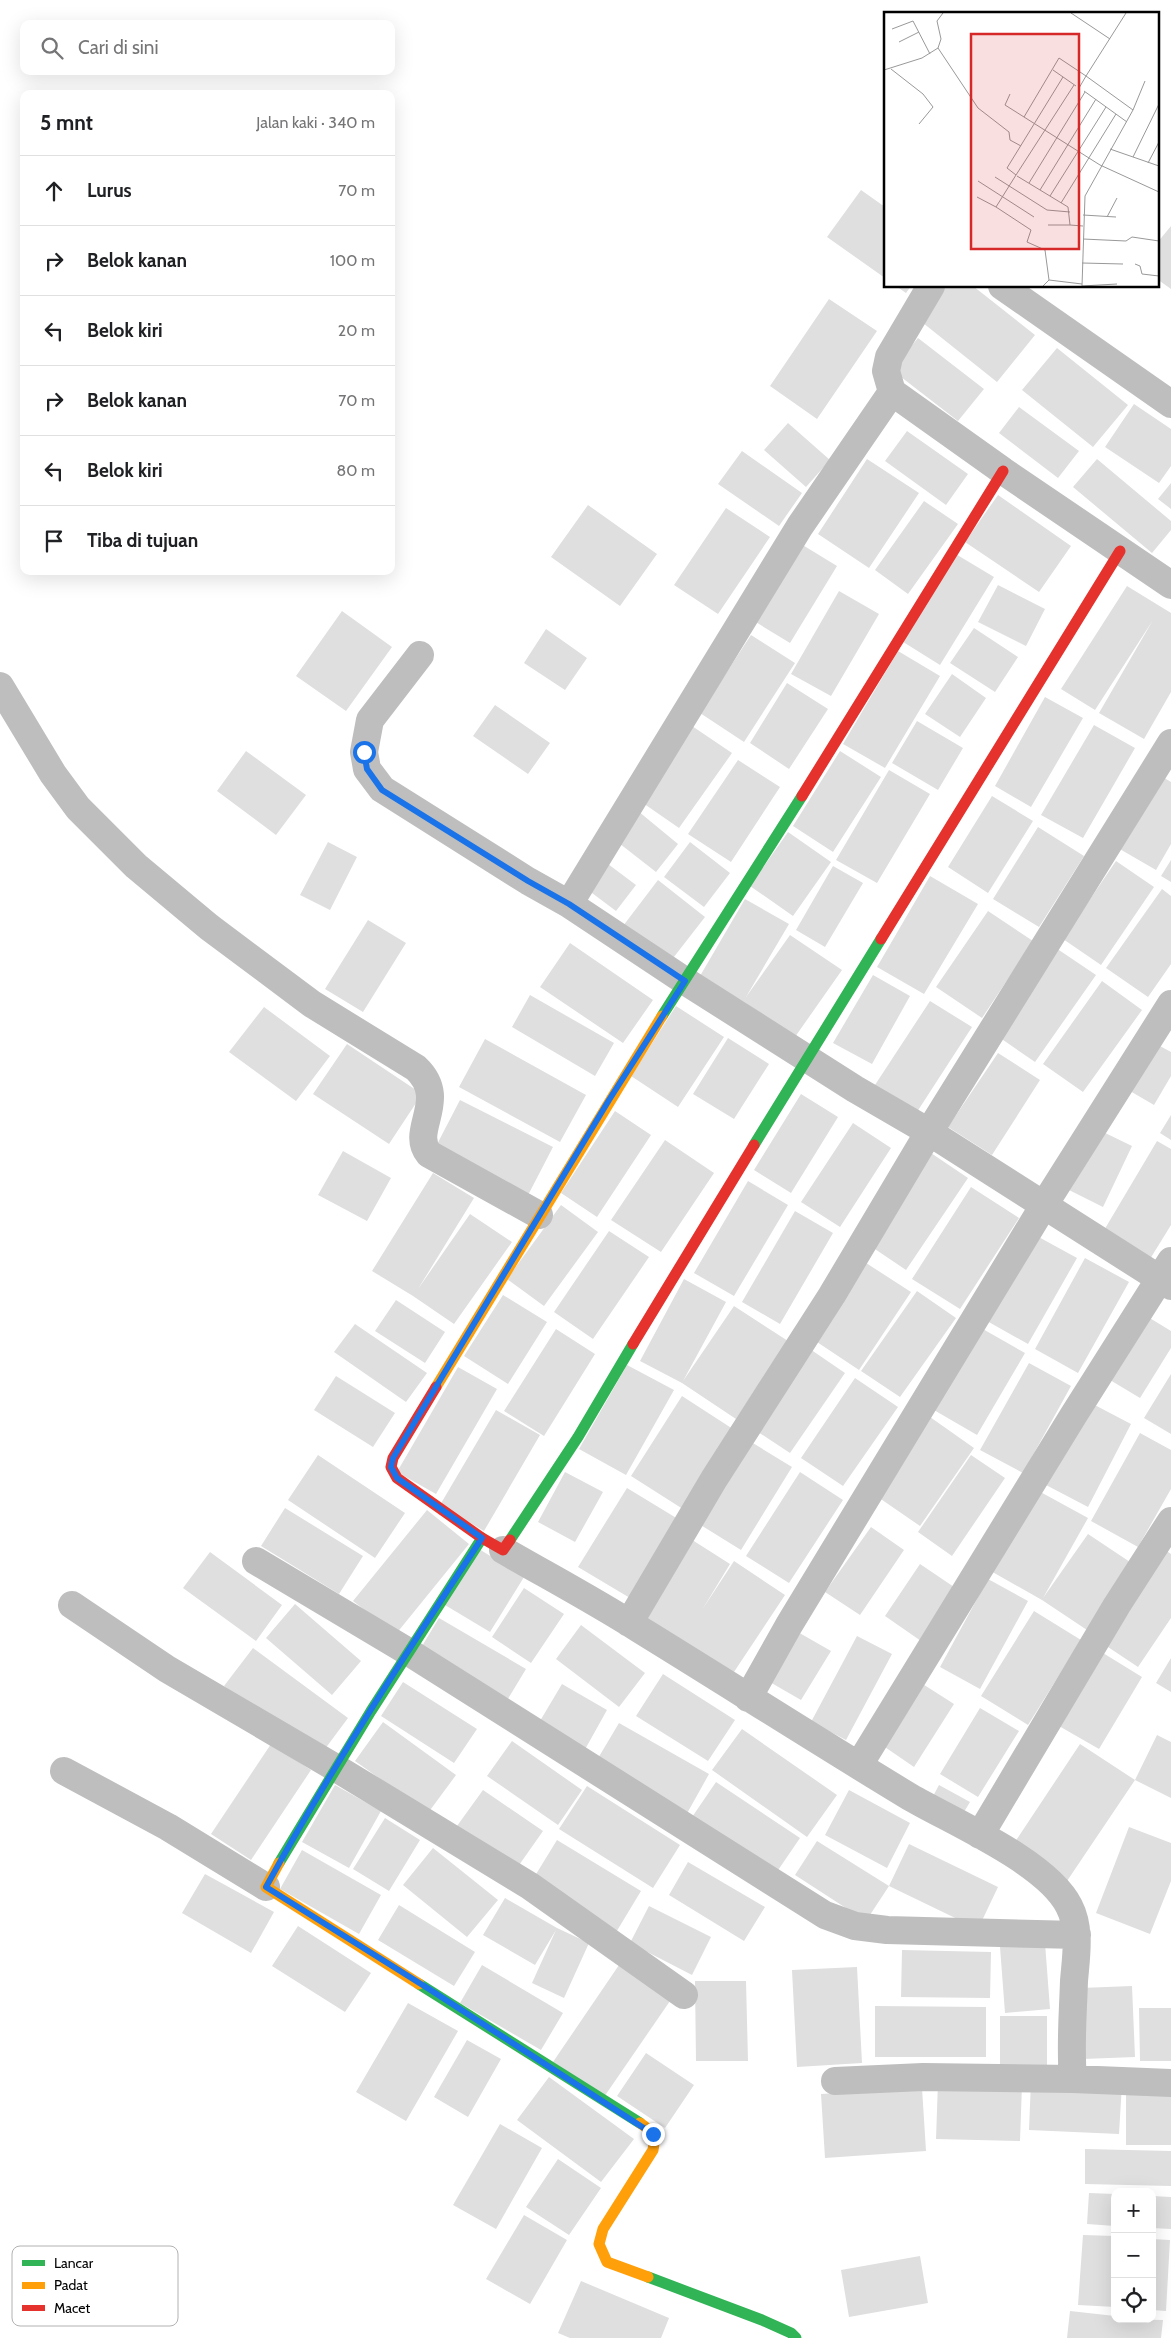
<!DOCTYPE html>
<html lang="id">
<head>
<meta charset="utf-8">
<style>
  body { margin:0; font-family:Cabin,sans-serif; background:#f6f6f6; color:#202124 }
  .controls { position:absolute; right:15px; bottom:15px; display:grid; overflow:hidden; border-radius:10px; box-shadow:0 5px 20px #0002 }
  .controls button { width:45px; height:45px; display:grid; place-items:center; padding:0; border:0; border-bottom:1px solid #e0e0e0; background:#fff; color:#202124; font:25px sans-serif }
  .stop { position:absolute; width:15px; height:15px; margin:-11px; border:4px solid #1a73e8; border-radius:50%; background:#fff }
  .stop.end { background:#1a73e8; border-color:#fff; box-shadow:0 1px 5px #0008 }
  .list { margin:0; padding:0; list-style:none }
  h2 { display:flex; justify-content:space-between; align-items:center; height:65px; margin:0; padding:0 20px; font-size:21px }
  h2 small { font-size:16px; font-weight:400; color:#757577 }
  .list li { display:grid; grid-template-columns:32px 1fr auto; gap:15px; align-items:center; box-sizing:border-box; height:70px; padding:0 20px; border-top:1px solid #e0e0e0 }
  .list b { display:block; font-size:19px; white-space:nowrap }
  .list em { font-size:16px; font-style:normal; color:#757577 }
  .icon { flex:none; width:28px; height:28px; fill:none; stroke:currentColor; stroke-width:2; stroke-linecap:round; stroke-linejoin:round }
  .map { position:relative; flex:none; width:1171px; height:2338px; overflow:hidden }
  .search { position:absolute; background:#fff; box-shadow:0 5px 20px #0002; left:20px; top:20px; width:375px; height:55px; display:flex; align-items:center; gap:12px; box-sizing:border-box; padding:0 18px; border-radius:10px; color:#757577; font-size:19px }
  .panel { position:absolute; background:#fff; box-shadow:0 5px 20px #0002; left:20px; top:90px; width:375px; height:485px; border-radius:10px }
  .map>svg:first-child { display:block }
  .building { fill:#dfdfdf }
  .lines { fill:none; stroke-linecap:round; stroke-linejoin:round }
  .street { stroke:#bebebe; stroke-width:28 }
  .fast { stroke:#30b455; stroke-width:11 }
  .slow { stroke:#ff9f0a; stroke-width:11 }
  .jam { stroke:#e5322d; stroke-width:11 }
  .route { stroke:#1a73e8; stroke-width:6 }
  .inset-road { fill:none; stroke:#999; stroke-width:1 }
  .view { fill:#d62828; fill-opacity:0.15; stroke:#d62828; stroke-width:2.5 }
  .inset-edge { fill:none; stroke:#000; stroke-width:2.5 }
  .key { fill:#fff; stroke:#b2b2b2; stroke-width:1 }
  .key-label { font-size:14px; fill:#000 }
</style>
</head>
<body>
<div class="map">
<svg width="1171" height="2338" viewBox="0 0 1171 2338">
  <rect width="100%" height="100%" fill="#fff"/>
  <path class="building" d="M861 190 885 207V278L827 237Z
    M1171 226V289L1157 279V243Z
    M896 286H911L906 293Z
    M945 286H973L1035 335 997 382 918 319Z
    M829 299 877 331 817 419 770 386Z
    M918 338 984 389 958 421 892 370Z
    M1057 348 1128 405 1093 447 1022 390Z
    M1134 404 1171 429V466L1159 483 1105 447Z
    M1019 407 1079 451 1058 478 999 433Z
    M788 423 830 460 806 487 764 450Z
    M907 431 968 474 946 505 885 461Z
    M742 451 802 493 779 526 718 484Z
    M867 459 919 493 869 568 818 534Z
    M1097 459 1171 521V530L1152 553 1073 487Z
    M1171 483V509L1158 499Z
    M998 495 1071 546 1039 592 965 542Z
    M924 501 958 524 908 594 875 570Z
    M588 505 657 554 620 606 551 557Z
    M726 508 770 537 718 614 674 585Z
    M801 544 837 566 790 643 754 621Z
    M954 553 994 577 940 665 900 640Z
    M998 585 1045 609 1026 646 978 622Z
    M1127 586 1171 613V692L1144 739 1099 713 1153 620 1095 710 1061 689Z
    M839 591 879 614 831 696 791 674Z
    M342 611 392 647 346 711 296 676Z
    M974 628 1018 657 995 692 950 663Z
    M546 629 587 658 565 690 524 663Z
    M751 635 795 663 744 742 700 713Z
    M898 651 940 676 885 768 843 744Z
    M952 674 986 698 960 737 925 714Z
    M787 683 828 709 789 769 750 743Z
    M1045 697 1083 718 1031 807 995 786Z
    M495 705 550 743 528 774 473 736Z
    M917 721 963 748 938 790 892 763Z
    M1094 725 1135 748 1083 838 1041 815Z
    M692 726 732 753 679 828 640 801Z
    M246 751 306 795 276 835 217 791Z
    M840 751 881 777 833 852 793 826Z
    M738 760 780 787 731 862 688 834Z
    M889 770 930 794 877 883 836 860Z
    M1161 776 1171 782V844L1156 870 1118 848Z
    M992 796 1033 821 988 893 948 867Z
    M638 811 678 844 656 872 615 840Z
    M1038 827 1084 856 1039 927 993 899Z
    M788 832 831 862 793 916 750 886Z
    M328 842 357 857 330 910 300 895Z
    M690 842 730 873 704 907 664 877Z
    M1171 860V882L1161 876Z
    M604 861 636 885 616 911 584 887Z
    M1116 861 1154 887 1101 965 1063 939Z
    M833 866 863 883 825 947 796 930Z
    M930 876 978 904 924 994 877 967Z
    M658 880 705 917 670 962 623 926Z
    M1162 889 1171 896V964L1148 997 1106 968Z
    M745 899 789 924 746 997 790 935 842 970 795 1037 744 1002 700 976Z
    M988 911 1033 941 982 1018 936 987Z
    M368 920 406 943 363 1012 325 989Z
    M570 943 653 1000 623 1043 540 987Z
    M1053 946 1096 975 1035 1062 993 1033Z
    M873 975 910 996 872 1064 833 1043Z
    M1102 981 1142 1010 1083 1092 1043 1064Z
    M530 995 614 1043 595 1076 512 1027Z
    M930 1001 972 1027 915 1115 873 1088Z
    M676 1006 724 1037 678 1107 631 1076Z
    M264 1007 330 1056 296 1101 229 1052Z
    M728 1038 769 1064 734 1119 693 1094Z
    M485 1039 586 1095 560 1142 459 1087Z
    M347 1044 422 1094 389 1144 313 1094Z
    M1158 1045 1171 1052V1076L1154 1105 1130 1091Z
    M998 1053 1040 1080 992 1155 948 1127Z
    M801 1094 838 1117 791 1193 754 1170Z
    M460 1100 553 1147 526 1199 433 1152Z
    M615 1111 651 1135 597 1217 561 1193Z
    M1171 1115V1140L1160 1133Z
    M853 1123 891 1148 840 1227 801 1202Z
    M1099 1130 1132 1146 1103 1207 1069 1190Z
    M665 1140 714 1173 661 1252 611 1220Z
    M1157 1141 1171 1149V1225L1150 1259 1103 1232Z
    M343 1151 391 1178 367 1221 318 1195Z
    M928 1151 968 1178 906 1270 866 1243Z
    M433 1173 474 1198 418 1289 470 1214 512 1242 454 1324 413 1296 372 1271Z
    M748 1181 788 1205 734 1296 694 1273Z
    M971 1187 1019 1218 960 1309 912 1279Z
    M561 1205 598 1232 544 1306 507 1279Z
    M795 1211 833 1233 780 1324 742 1302Z
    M609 1231 649 1257 593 1339 554 1312Z
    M1035 1235 1077 1258 1028 1344 987 1321Z
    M1085 1258 1129 1282 1078 1373 1035 1349Z
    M863 1261 911 1292 859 1370 811 1338Z
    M684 1279 726 1302 683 1381 734 1306 788 1341 736 1419 682 1383 640 1361Z
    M917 1291 956 1318 900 1397 861 1371Z
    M503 1295 547 1322 508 1384 464 1356Z
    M396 1300 445 1332 425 1363 375 1331Z
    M1148 1317 1171 1331V1348L1140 1398 1110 1380Z
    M355 1324 427 1373 406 1402 334 1352Z
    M974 1324 1025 1353 977 1435 927 1406Z
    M556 1329 595 1354 544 1436 504 1411Z
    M807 1347 845 1373 790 1453 752 1428Z
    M1029 1363 1071 1386 1023 1473 980 1450Z
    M627 1365 674 1390 626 1475 579 1449Z
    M458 1367 497 1389 436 1494 397 1472Z
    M1171 1374V1434L1144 1418Z
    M336 1376 395 1413 373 1447 314 1410Z
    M855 1378 898 1407 843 1486 801 1458Z
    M682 1396 736 1431 686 1511 631 1476Z
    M1089 1402 1131 1424 1088 1507 1046 1485Z
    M496 1410 540 1435 484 1531 440 1505Z
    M930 1417 974 1448 920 1526 875 1495Z
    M1140 1433 1171 1450V1489L1138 1547 1091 1521Z
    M743 1437 792 1467 741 1550 691 1519Z
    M318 1455 405 1513 375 1558 288 1500Z
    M971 1455 1005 1478 952 1556 918 1532Z
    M565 1472 603 1492 575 1542 538 1522Z
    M800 1472 843 1500 789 1583 746 1556Z
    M627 1488 678 1519 630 1598 578 1567Z
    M1035 1489 1088 1518 1043 1598 1088 1534 1136 1566 1090 1632 1042 1600 989 1570Z
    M285 1508 363 1556 339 1594 261 1546Z
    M427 1510 469 1544 396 1634 353 1601Z
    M871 1527 904 1550 860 1615 825 1592Z
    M686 1536 730 1564 702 1610 734 1561 785 1595 728 1681 633 1620Z
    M1162 1548 1171 1554V1618L1138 1667 1099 1641Z
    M479 1549 524 1577 490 1632 445 1605Z
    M210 1552 282 1605 256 1641 183 1588Z
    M920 1564 957 1589 921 1641 885 1616Z
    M988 1579 1028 1601 980 1689 940 1667Z
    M524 1588 564 1614 531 1663 492 1637Z
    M295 1604 361 1661 332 1695 266 1638Z
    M1034 1611 1081 1640 1028 1725 981 1696Z
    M439 1618 526 1669 506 1702 419 1651Z
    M581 1625 645 1673 619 1707 556 1659Z
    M796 1631 831 1651 801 1700 768 1681Z
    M857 1636 892 1654 846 1740 811 1722Z
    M253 1648 348 1718 319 1757 224 1686Z
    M1103 1653 1142 1677 1099 1749 1059 1726Z
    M1171 1658V1692L1156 1683Z
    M663 1674 735 1720 708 1761 636 1716Z
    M918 1681 954 1704 914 1767 879 1743Z
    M403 1682 477 1729 454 1763 381 1716Z
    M562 1684 607 1710 583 1753 537 1726Z
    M980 1708 1019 1731 978 1797 940 1774Z
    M383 1722 456 1775 428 1813 355 1761Z
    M619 1723 709 1774 685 1817 594 1765Z
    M742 1729 837 1795 807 1837 712 1770Z
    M1157 1735 1171 1742V1798L1135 1780Z
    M512 1741 582 1790 558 1825 487 1776Z
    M271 1744 311 1770 251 1860 211 1834Z
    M1080 1744 1135 1780 1065 1884 1011 1848Z
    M716 1782 800 1838 772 1879 688 1823Z
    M335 1785 381 1811 349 1868 302 1842Z
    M939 1785 970 1802 961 1817 931 1800Z
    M587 1786 680 1845 653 1888 559 1829Z
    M483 1790 543 1831 517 1868 457 1826Z
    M849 1790 910 1823 887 1868 825 1835Z
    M385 1818 420 1840 389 1891 353 1869Z
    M1129 1827 1171 1843V1881L1150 1934 1096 1913Z
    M557 1840 641 1891 615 1934 530 1884Z
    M817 1841 889 1886 866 1921 795 1875Z
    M909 1844 998 1887 978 1929 889 1886Z
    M433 1848 498 1900 467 1937 403 1885Z
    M302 1850 381 1895 359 1934 280 1889Z
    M688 1862 765 1907 744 1941 669 1895Z
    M205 1874 274 1912 251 1953 182 1913Z
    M505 1898 557 1928 589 1943 564 1998 532 1983 556 1930 535 1965 483 1935Z
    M399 1905 475 1952 454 1986 378 1940Z
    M649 1906 711 1937 692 1975 630 1943Z
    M298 1926 371 1973 345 2012 272 1966Z
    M1045 1943 1050 2009 1005 2013 1000 1947Z
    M902 1950 991 1952 990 1998 901 1997Z
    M482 1965 563 2013 541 2050 460 2003Z
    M619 1965 670 2001 604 2097 553 2062Z
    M857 1967 862 2063 797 2067 792 1970Z
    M695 1981H746L748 2061H696Z
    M1132 1986 1135 2057 1083 2059 1081 1988Z
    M408 2003 458 2031 406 2121 356 2092Z
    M875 2006 986 2007V2057H875Z
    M1139 2008H1171V2061H1140Z
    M1000 2016H1047V2069H1000Z
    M467 2040 501 2059 468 2117 434 2097Z
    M646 2053 694 2085 665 2128 617 2096Z
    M549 2077 634 2139 601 2182 517 2120Z
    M1031 2081 1122 2084 1119 2134 1029 2130Z
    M938 2082 1022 2084 1020 2141 936 2139Z
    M1126 2084 1171 2085V2145H1126Z
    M922 2088 926 2151 825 2158 821 2094Z
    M500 2124 542 2148 496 2229 453 2205Z
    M1085 2149 1171 2151V2186L1085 2184Z
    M558 2159 601 2188 569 2235 526 2207Z
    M1089 2193 1115 2194V2226L1087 2224Z
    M1152 2196 1171 2197V2229L1152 2228Z
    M524 2215 567 2240 530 2304 486 2279Z
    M1083 2235 1115 2236V2307L1078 2305Z
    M1152 2239 1170 2240 1166 2311 1152 2310Z
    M920 2256 928 2303 849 2317 841 2270Z
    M581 2281 669 2318 661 2338H570L558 2333Z
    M1070 2311 1115 2316V2319L1163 2320 1161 2338H1067Z"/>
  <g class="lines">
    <path class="street" d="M931 286 889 357 886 371 892 392 800 526 569 904 685 981 855 1089 929 1132 1171 1286
      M1002 286 1171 404
      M892 392 1003 471 1171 585
      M420 655 370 720 364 752 367 769 382 789 528 881 569 904
      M0 686 53 774 78 808 136 866 209 927 312 1004 416 1068C450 1100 409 1130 429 1154L539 1215
      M503 1550C548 1576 595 1601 639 1629 730 1685 819 1742 910 1797 953 1822 1047 1862 1069 1906 1081 1929 1076 1956 1074 1981 1073 2014 1070 2046 1073 2079L1171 2083
      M256 1561 407 1651 825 1915 855 1926 887 1930 1077 1935
      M72 1605 167 1669 336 1768 530 1886 684 1995
      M629 1623 714 1479 832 1295 929 1132 1171 743
      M748 1698 789 1625 1044 1205 1171 1004
      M859 1765 1073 1416 1171 1261
      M64 1771 168 1827 266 1887
      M980 1835 1117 1605 1171 1521
      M835 2081 923 2077 1073 2079"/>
    <path class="fast" d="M662 1016 802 796
      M754 1145 881 939
      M510 1540 578 1437 633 1344
      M279 1863 371 1711 482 1538
      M419 1984 640 2123
      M648 2277 762 2320 791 2333 796 2338"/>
    <path class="slow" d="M436 1387 662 1016
      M279 1863 266 1887 419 1984
      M640 2123C652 2131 656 2136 653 2150L603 2229 599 2244 607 2262 648 2277"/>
    <path class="jam" d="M802 796 1003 471
      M881 939 1120 551
      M633 1344 754 1145
      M436 1387 393 1458 391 1467 397 1478 482 1538 503 1550 510 1540"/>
  </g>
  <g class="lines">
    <path class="route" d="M364 752 367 769 382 790 528 881 569 904 685 981 609 1100 393 1458 391 1467 397 1478 482 1538C406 1653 332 1767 266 1887L429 1989 653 2134"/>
  </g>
  <g transform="translate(884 12)">
    <rect width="275" height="275" fill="#fff"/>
    <path class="inset-road" d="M187 1 226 27M8 17 29 9 46 42M15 30 35 20M54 36 94 96 125 120 126 128 137 134M7 57 39 82 49 95 35 112M0 58 38 46 54 36 57 27 53 9 59 1M169 58 192 74M179 65 123 156 132 163 190 73M195 76 202 64 175 46 140 105 216 153 275 180M200 79 243 110M126 82 121 93 140 105M249 98 261 69M226 137 275 154M249 145 275 92M264 151 275 130M132 163 112 195 147 218 143 230 161 238 165 268 159 274M133 164 184 195 186 213 199 214M111 165 163 198 186 200M94 169 150 205M145 171 201 80M156 178 212 87M166 184 222 95M93 185 112 195M177 191 232 102M199 203 232 205M223 205 233 186M164 213H186M199 227 242 229 248 225 275 229M198 251 239 252M251 252 256 254 258 262 275 264M165 268 198 272M198 274 201 184 249 98 202 64 242 1M198 274 233 272"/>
    <path class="view" d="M87 22H195V237H87Z"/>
    <rect width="275" height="275" class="inset-edge"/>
  </g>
  <rect x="12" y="2246" width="166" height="80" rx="8" class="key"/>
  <rect x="22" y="2260" width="23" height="6" fill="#30b455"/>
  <rect x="22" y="2282" width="23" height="7" fill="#ff9f0a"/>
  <rect x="22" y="2305" width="23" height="6" fill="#e5322d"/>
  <g class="key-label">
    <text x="54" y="2268">Lancar</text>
    <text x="54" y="2290">Padat</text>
    <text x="54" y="2313">Macet</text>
  </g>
</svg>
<div class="controls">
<button>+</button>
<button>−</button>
<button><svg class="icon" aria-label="locate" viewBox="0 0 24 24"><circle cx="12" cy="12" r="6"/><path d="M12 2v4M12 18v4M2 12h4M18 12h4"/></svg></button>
</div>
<div class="stop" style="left:364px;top:752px"></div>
<div class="stop end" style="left:653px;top:2134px"></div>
<div class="search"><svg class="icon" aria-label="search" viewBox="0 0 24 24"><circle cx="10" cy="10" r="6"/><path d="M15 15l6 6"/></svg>Cari di sini</div>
<section class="panel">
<h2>5 mnt<small>Jalan kaki · 340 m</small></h2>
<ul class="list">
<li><svg class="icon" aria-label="ahead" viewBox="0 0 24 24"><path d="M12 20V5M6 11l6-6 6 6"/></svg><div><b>Lurus</b></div><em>70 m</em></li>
<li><svg class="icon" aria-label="right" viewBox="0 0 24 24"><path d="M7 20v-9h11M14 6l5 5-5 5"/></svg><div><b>Belok kanan</b></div><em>100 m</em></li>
<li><svg class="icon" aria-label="left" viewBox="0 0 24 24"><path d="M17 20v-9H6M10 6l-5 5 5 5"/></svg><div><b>Belok kiri</b></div><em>20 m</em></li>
<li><svg class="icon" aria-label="right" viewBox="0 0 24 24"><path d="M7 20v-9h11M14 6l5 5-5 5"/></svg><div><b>Belok kanan</b></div><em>70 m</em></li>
<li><svg class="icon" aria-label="left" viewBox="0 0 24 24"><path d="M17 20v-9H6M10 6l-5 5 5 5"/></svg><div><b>Belok kiri</b></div><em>80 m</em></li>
<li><svg class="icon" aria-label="arrive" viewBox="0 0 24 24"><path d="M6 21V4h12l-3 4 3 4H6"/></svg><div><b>Tiba di tujuan</b></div></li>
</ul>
</section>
</div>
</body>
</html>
